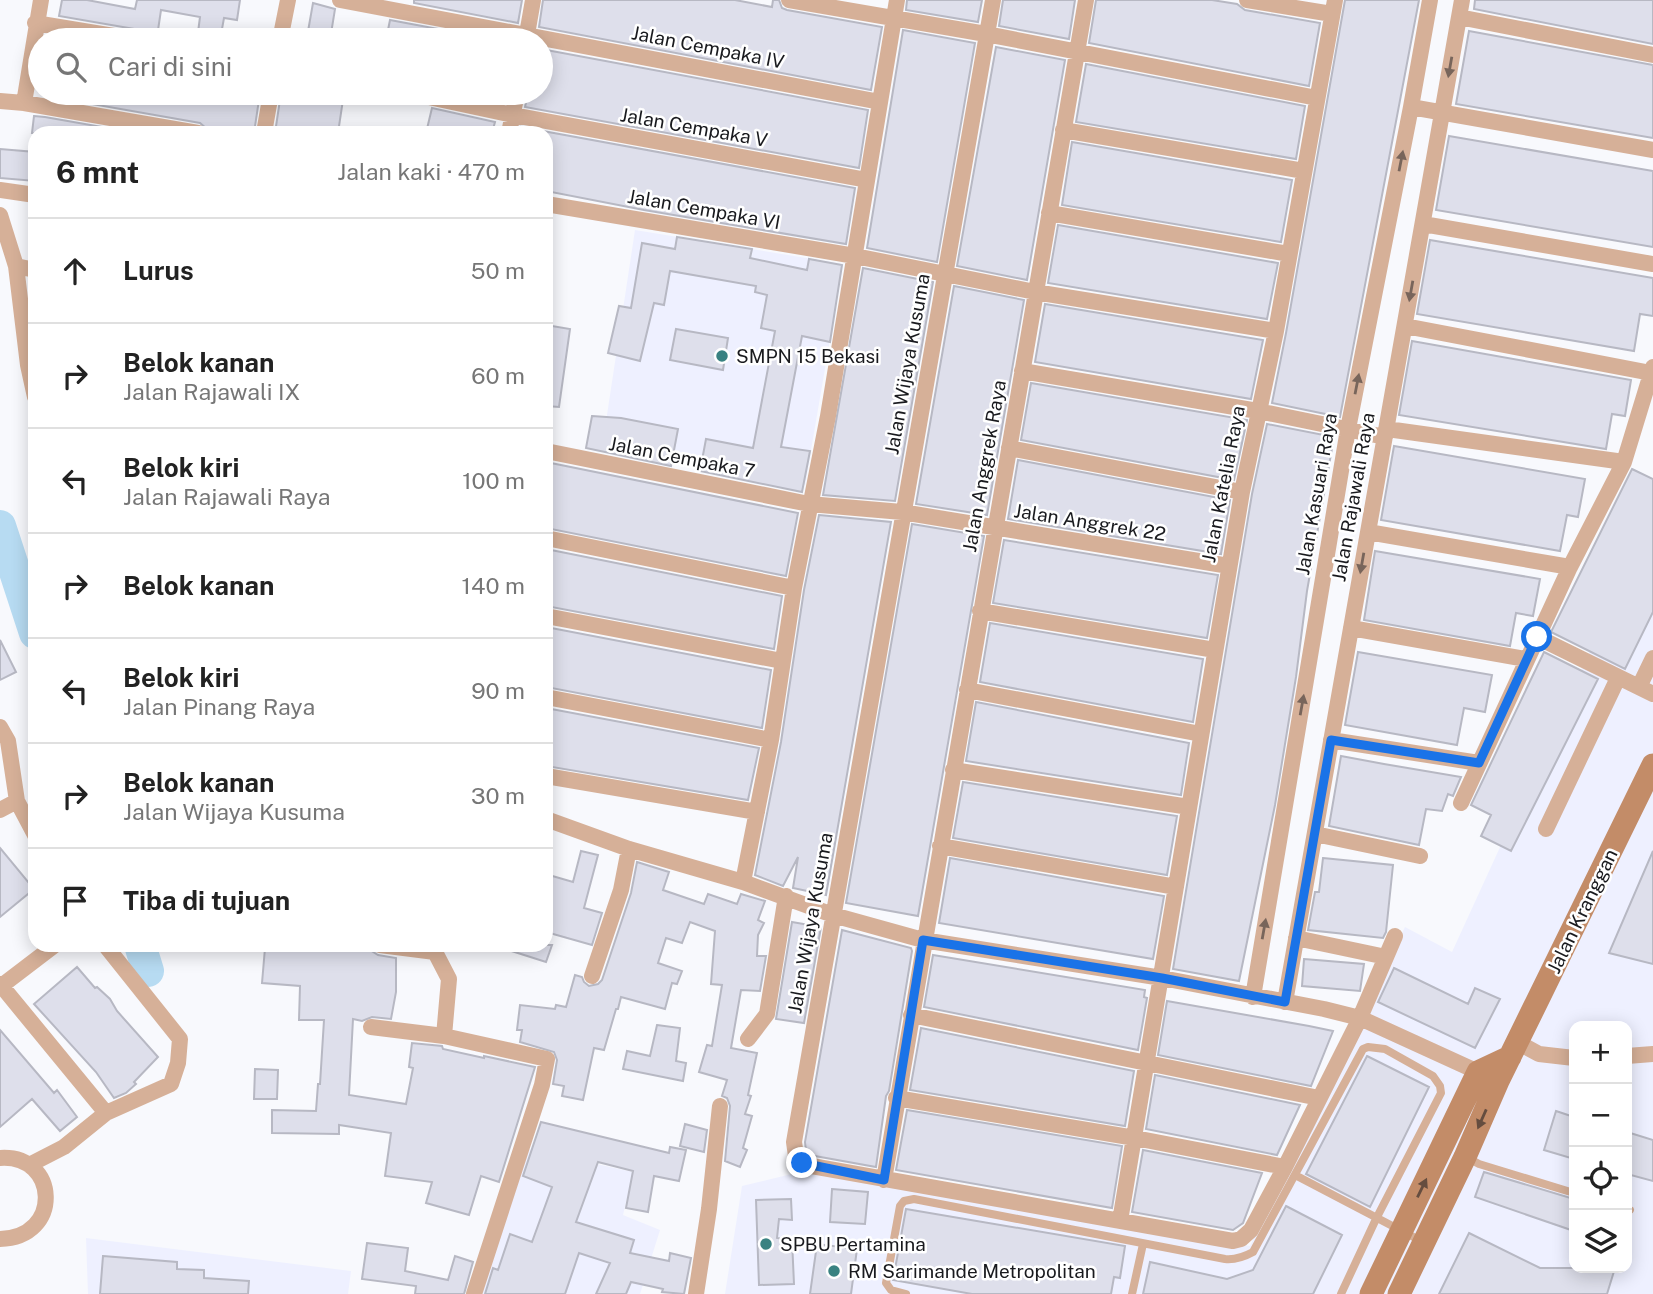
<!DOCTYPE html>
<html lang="id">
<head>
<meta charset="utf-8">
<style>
  body { margin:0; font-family:"Public Sans",sans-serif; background:#f2f2f2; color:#222 }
  .controls { position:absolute; right:21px; bottom:21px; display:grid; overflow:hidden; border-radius:14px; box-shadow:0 4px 18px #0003 }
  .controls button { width:63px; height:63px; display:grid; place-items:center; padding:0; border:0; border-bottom:2px solid #e0e0e0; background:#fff; color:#222; font:35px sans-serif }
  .stop { position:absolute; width:21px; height:21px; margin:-16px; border:5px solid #1a73e8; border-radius:50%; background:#fff }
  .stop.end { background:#1a73e8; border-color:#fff; box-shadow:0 2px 7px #0008 }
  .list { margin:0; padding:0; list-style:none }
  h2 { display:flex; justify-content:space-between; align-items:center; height:91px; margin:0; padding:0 28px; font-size:30px }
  h2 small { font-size:23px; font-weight:400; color:#767676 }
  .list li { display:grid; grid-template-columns:46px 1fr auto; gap:21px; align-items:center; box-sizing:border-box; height:105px; padding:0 28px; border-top:2px solid #e0e0e0 }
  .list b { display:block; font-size:26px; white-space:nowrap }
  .list p { margin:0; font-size:23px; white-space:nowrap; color:#767676 }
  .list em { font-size:23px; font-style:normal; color:#767676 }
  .icon { flex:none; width:38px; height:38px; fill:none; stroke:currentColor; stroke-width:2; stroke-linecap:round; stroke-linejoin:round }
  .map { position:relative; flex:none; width:1653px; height:1294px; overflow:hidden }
  .search { position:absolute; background:#fff; box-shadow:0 4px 18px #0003; left:28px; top:28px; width:525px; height:77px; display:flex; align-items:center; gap:18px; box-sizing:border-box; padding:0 24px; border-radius:38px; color:#767676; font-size:26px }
  .panel { position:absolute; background:#fff; box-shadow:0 4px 18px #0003; left:28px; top:126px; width:525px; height:826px; border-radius:21px }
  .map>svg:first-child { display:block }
  .built { fill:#eef0ff; fill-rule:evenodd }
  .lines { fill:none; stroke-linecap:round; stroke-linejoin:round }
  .river { stroke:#b7dbf2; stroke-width:32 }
  .building { fill:#dedfeb; stroke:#b7b8c3; stroke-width:2 }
  .service { stroke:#d6b098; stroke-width:8 }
  .minor { stroke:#d6b098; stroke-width:16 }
  .secondary { stroke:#c38c68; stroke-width:23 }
  .oneway { fill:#78655b }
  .oneway2 { fill:#654d3f }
  .route { stroke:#1a73e8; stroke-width:9 }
  .poi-dot { fill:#398281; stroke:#fff; stroke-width:2.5 }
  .labels { text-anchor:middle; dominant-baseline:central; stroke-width:5; stroke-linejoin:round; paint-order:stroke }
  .street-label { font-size:19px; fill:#191a1e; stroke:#fff }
  .poi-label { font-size:19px; fill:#191a1e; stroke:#fff; text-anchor:start }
</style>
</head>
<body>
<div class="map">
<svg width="1653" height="1294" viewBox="0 0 1653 1294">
  <rect width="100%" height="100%" fill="#f8f9fd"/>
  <path class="built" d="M635 230 843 264 805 485 602 448Z
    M1653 513V1294H725L742 1186 812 1169 1250 1246 1405 927 1452 952ZM1574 1026H1627V1268H1574Z
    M523 1148 633 1172 623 1215 660 1230 640 1294H476Z
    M86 1238 351 1271 348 1294H88Z"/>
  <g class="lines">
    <path class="river" d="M0 526 35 633
      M140 945 148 971"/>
  </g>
  <path class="building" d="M62 0H87L135 9 137 0H240L237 20 224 18 220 40H197L200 17 161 10 157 37 147 35 140 30 59 16Z
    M414 0H522L518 23 414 3Z
    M543 0H735L772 7 773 0H779L782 8 787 10 882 27 871 90 539 27Z
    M907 0H982L978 22 906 10Z
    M1003 0H1075L1069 39 999 26Z
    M1096 0H1212L1237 4 1245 10 1320 23 1309 86 1089 43Z
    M1345 0H1419L1340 417 1272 403 1286 333Z
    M1475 0H1653V44L1474 9Z
    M313 3 335 9 330 40 307 37Z
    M390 20 497 40H386Z
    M903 30 975 43 937 262 867 248Z
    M1469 31 1653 65V138L1456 104Z
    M996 47 1065 60 1027 280 957 266Z
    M541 49 868 110 859 168 525 107 528 93H541Z
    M1086 64 1305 106 1296 159 1076 122Z
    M52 93H139L165 95V93H260L254 133H232L207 129 200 123 52 97Z
    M281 93H344L338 133H275Z
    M459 93H500L498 101Z
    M432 108 495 122 492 133H426Z
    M34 116 45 117 136 133H32Z
    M521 127 855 188 846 244 644 210 546 191V133H520Z
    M1449 136 1653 171V247L1436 210Z
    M1072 142 1292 180 1281 242 1062 205Z
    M0 149 35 152V181L0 178Z
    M1058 225 1278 263 1267 319 1048 283Z
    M677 237 752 249 750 258 807 270 809 259 842 265 830 342 802 336 781 447 810 451 802 492 700 471 706 439 753 448 775 331 761 328 767 295 755 292 756 286 670 271 664 305 654 303 640 361 608 353 619 306 631 308 642 243 675 249Z
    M1430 240 1653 278V316L1640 314 1634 351 1417 314Z
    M863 268 933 282 895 501 823 495Z
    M954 286 1024 300 987 515 916 504Z
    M1045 304 1263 340 1251 399 1035 362Z
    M546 325 570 329 559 407 546 406Z
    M676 329 728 338 723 370 670 360Z
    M1412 341 1631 380 1625 416 1612 414 1606 449 1399 415Z
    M1031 383 1247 420 1234 480 1021 440Z
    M592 416 621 418 678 429 671 466 586 448Z
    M1267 424 1334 437 1307 591 1296 677 1275 805 1239 981 1173 969 1252 494Z
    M1394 446 1585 479 1578 517 1567 515 1560 551 1381 520Z
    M1018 460 1230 500 1221 554 1008 519Z
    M546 462 798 513 786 576 546 528Z
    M1632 469 1653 479V612L1625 669 1551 632Z
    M819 515 891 522 826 895 793 888 798 857 783 886 755 875 781 742 804 590Z
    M912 524 984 536 918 916 846 903Z
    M1004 540 1218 575 1207 638 993 603Z
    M546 549 782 596 774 649 546 606Z
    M1375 551 1540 579 1533 616 1516 613 1510 646 1364 620Z
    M990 623 1203 659 1193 722 980 682Z
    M546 627 771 670 762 728 546 687Z
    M0 640 16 672 0 680Z
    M1358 652 1492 675 1485 712 1464 708 1457 745 1345 725Z
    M1544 652 1598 679 1511 851 1481 836 1491 815 1471 805Z
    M976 702 1189 743 1181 795 966 761Z
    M546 708 759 748 748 800 546 766Z
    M1341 756 1384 764 1461 777 1453 796 1448 794 1442 811 1426 809 1419 845 1329 826Z
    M963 782 1177 816 1167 875 953 838Z
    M0 848 34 889 0 917Z
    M581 851 598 855 584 908 602 913 592 945 546 932V885L549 875 573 882Z
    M1653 851V964L1609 953Z
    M950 858 1164 896 1153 959 939 923Z
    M1323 858 1393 865 1386 932 1383 938 1308 930 1315 892H1319Z
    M637 862 669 872 663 890 704 904 708 894 737 904 741 894 765 901 758 920 764 923 758 935 757 956H766L760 991 741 990 731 1048 757 1053 748 1095 751 1096 745 1114 752 1116 743 1148 747 1150 740 1167 725 1161 730 1106 727 1098 722 1096 727 1080 699 1072 707 1045 712 1046 722 985 711 984 715 931 690 922 682 943 666 938 658 963 682 971 677 984 672 983 665 1009 621 997 618 1009H616L604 1050 594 1048 583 1100 562 1096 564 1086 553 1084 557 1060 554 1052 520 1042 522 1030H517L520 1005 555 1009 556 1005 566 1007 575 975 582 977 584 982 589 986 598 984 602 980 631 893Z
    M792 922 821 927 804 1023 776 1019Z
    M842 930 911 948 912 951 889 1091 886 1096 876 1167 815 1156 806 1151 805 1142Z
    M303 945 367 948 378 955 396 958V992L391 1019 372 1017 362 1021 353 1019 349 1095 406 1104 413 1068 409 1067 412 1043 442 1046 443 1049 484 1058V1056L535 1067 499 1182 481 1176 469 1215 426 1203 432 1182 385 1176 391 1133 339 1125V1134L272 1133V1110L316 1111 318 1084H320L324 1020H299L300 986 262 983 265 948 302 951Z
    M502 945H552L546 962 502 948Z
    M933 955 1145 990 1144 997 1147 998 1138 1050 924 1007Z
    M1304 959 1364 964 1360 991 1302 986Z
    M77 967 95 988 97 987 110 999 117 1011 158 1057 134 1082 136 1084 126 1093 114 1098 96 1072 34 1004Z
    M1394 968 1468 1004 1475 988 1500 999 1475 1048 1378 1002Z
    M1167 1001 1309 1026 1333 1031 1311 1086 1158 1055Z
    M657 1025 680 1028 676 1061 686 1063 683 1081 623 1069 627 1051 650 1056Z
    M921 1028 1134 1071 1125 1126 910 1090Z
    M0 1030 54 1093 57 1090 77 1117 60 1131 32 1099 0 1127Z
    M1367 1056 1429 1087 1370 1207 1306 1174Z
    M255 1069 278 1070 277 1099H254Z
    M1155 1075 1300 1105 1277 1155 1146 1129Z
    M907 1110 1122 1146 1112 1208 896 1170Z
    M1556 1111 1574 1117V1159L1544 1150Z
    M541 1122 669 1153 670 1147 686 1150 679 1181 654 1176 648 1212 626 1208 633 1171 598 1162 576 1222 634 1240 630 1253 669 1261 670 1253 691 1258 684 1294 662 1292 663 1289 631 1282 626 1294H596L610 1263 579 1253 565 1294H485L493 1268 498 1270 510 1234 532 1242 552 1187 523 1176Z
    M685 1124 707 1130 704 1152 680 1146Z
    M1627 1132 1653 1140V1181L1627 1174Z
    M1143 1150 1262 1173 1243 1223 1233 1230 1132 1212Z
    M1484 1172 1574 1199V1231L1475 1197Z
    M832 1189 868 1192 865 1224 830 1222Z
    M791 1199 792 1220 779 1219 777 1238 792 1240 794 1284 759 1285 756 1200Z
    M1286 1206 1342 1235 1313 1294H1143L1150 1262 1227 1279 1253 1270Z
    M906 1209 1125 1246 1120 1278 1114 1277 1111 1294H972L893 1280Z
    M1469 1233 1540 1268H1615L1607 1294H1439Z
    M367 1243 408 1248 405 1271 448 1280 455 1256 473 1262 464 1294H415L416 1286 362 1279Z
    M817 1244 857 1249 851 1294H810Z
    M103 1256 177 1262V1269L204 1270V1278L249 1281 248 1294H100Z"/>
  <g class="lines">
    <path class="service" d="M1468 1158 1479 1164 1574 1193
      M1295 1175 1423 1242
      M1627 1209 1630 1210
      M906 1294 891 1290 886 1283 900 1206 904 1201 914 1199 1225 1259C1236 1260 1244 1257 1253 1252L1363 1049 1368 1047 1385 1049 1433 1076 1440 1086 1441 1093 1376 1219 1341 1294
      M1132 1294 1143 1244"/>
    <path class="minor" d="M340 0 880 102
      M789 0 986 34 1317 98
      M897 0 828 416 794 588 771 740 743 882 833 915 923 940 1162 978 1324 1009 1360 1018 1487 1076
      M993 0 794 1142 796 1156 806 1165 1233 1241 1241 1239 1251 1230 1285 1167 1359 1020 1395 936
      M1247 0 1332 14
      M1459 17 1653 55
      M35 23 138 40
      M280 40 288 0
      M526 40 533 0
      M410 93 513 115 867 180
      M0 101 24 103 198 133
      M24 103 41 0
      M1411 107 1653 150
      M1063 130 1304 171
      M264 133 271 93
      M509 133 517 93
      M0 190 35 195
      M546 204 855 256 1035 292 1276 331
      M1049 213 1289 254
      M0 215 16 266 28 365 35 397
      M1423 224 1653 264
      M16 266 35 270
      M1405 326 1651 373
      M1022 371 1258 411 1385 437
      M1387 429 1624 462
      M1009 448 1242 492
      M546 451 809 504 902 512 1229 566
      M1368 532 1570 567
      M546 538 794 588
      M980 611 1215 650
      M546 616 782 661
      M1351 628 1526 659
      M1537 637 1653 694
      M1639 687 1653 658
      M967 690 1201 734
      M546 697 771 740
      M0 727 8 741 17 801
      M1331 740 1479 763
      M953 770 1189 807
      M546 776 757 812
      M1461 803 1570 567 1624 462 1653 367
      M0 810 17 801 35 835
      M546 819 629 849 743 882
      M1546 829 1618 678
      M1315 834 1420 856
      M940 846 1176 887
      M1296 938 1386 957
      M380 945 435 952
      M436 945 435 952 449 979 444 1036
      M592 976 621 890 629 849
      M0 984 106 1113
      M0 987 55 945
      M1253 997 1348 429 1411 107 1430 0
      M1285 1002 1462 0
      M911 1015 1319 1098
      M371 1027 444 1036 547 1059 542 1085 474 1294
      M748 1039 767 1014 786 896
      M1517 1042 1539 1054 1574 1058
      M1627 1056 1653 1054
      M896 1098 1135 1138 1285 1167
      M0 1158C59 1154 63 1238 0 1239
      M29 1165 64 1147 106 1113 171 1084 178 1063 180 1039 105 945
      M884 1180 1086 0
      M1120 1221 1242 492 1276 331 1335 0
      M696 1294 709 1209 720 1106"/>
    <path class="secondary" d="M1371 1294 1478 1072 1510 1057
      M1399 1294 1465 1157 1498 1081 1653 765"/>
  </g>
  <defs><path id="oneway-solid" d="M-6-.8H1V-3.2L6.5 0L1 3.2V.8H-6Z" transform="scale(1.75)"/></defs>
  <g class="oneway">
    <use href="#oneway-solid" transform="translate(1450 67) rotate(100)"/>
    <use href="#oneway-solid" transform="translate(1401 161) rotate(-79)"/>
    <use href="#oneway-solid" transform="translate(1411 291) rotate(100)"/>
    <use href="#oneway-solid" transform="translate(1357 384) rotate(-79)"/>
    <use href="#oneway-solid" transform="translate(1362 563) rotate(100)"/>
    <use href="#oneway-solid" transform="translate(1302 705) rotate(-80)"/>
    <use href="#oneway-solid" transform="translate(1264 929) rotate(-80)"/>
  </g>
  <g class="oneway2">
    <use href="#oneway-solid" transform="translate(1482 1119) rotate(114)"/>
    <use href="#oneway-solid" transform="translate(1422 1188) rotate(-64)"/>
  </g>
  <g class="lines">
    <path class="route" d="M802 1163 884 1180 923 940 1162 978 1285 1002 1331 740 1479 763 1537 637"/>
  </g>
  <g class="poi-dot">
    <circle cx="722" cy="356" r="7"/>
    <circle cx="766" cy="1244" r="7"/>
    <circle cx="834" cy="1271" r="7"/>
  </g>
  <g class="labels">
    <g class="street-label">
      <text transform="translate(708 47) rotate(11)">Jalan Cempaka IV</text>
      <text transform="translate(694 127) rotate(10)">Jalan Cempaka V</text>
      <text transform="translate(704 209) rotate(10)">Jalan Cempaka VI</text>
      <text transform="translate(907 364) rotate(-80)">Jalan Wijaya Kusuma</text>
      <text transform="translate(682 457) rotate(11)">Jalan Cempaka 7</text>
      <text transform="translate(984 466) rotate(-80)">Jalan Anggrek Raya</text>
      <text transform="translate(1223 484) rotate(-79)">Jalan Katelia Raya</text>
      <text transform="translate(1316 494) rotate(-80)">Jalan Kasuari Raya</text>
      <text transform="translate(1353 497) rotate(-80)">Jalan Rajawali Raya</text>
      <text transform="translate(1090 522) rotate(9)">Jalan Anggrek 22</text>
      <text transform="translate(1582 911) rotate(-64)">Jalan Kranggan</text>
      <text transform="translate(810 923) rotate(-80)">Jalan Wijaya Kusuma</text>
    </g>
    <g class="poi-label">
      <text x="736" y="356">SMPN 15 Bekasi</text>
      <text x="780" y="1244">SPBU Pertamina</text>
      <text x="848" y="1271">RM Sarimande Metropolitan</text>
    </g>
  </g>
</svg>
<div class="controls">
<button>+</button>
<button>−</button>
<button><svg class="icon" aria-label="locate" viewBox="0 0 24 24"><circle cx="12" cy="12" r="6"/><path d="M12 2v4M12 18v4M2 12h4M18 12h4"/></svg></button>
<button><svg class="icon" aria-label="layers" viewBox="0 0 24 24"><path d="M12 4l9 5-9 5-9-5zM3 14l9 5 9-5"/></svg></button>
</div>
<div class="stop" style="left:1537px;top:637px"></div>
<div class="stop end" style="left:802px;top:1163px"></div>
<div class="search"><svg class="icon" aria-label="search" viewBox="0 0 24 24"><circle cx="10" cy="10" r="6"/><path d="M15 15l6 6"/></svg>Cari di sini</div>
<section class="panel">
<h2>6 mnt<small>Jalan kaki · 470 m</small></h2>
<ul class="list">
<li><svg class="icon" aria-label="ahead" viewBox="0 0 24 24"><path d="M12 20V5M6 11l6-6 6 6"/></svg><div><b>Lurus</b></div><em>50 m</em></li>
<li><svg class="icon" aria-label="right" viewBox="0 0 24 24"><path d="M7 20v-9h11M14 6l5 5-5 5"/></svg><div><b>Belok kanan</b><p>Jalan Rajawali IX</p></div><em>60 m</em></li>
<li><svg class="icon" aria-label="left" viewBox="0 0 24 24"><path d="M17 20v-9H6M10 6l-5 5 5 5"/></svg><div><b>Belok kiri</b><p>Jalan Rajawali Raya</p></div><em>100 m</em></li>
<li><svg class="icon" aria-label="right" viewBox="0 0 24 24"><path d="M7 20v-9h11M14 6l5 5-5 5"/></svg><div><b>Belok kanan</b></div><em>140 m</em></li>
<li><svg class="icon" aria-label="left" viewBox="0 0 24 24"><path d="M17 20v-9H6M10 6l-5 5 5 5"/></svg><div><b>Belok kiri</b><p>Jalan Pinang Raya</p></div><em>90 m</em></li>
<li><svg class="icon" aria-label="right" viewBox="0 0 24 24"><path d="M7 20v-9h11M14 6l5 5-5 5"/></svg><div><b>Belok kanan</b><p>Jalan Wijaya Kusuma</p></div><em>30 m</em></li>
<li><svg class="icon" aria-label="arrive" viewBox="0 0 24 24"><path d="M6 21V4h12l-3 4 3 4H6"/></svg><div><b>Tiba di tujuan</b></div></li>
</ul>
</section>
</div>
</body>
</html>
